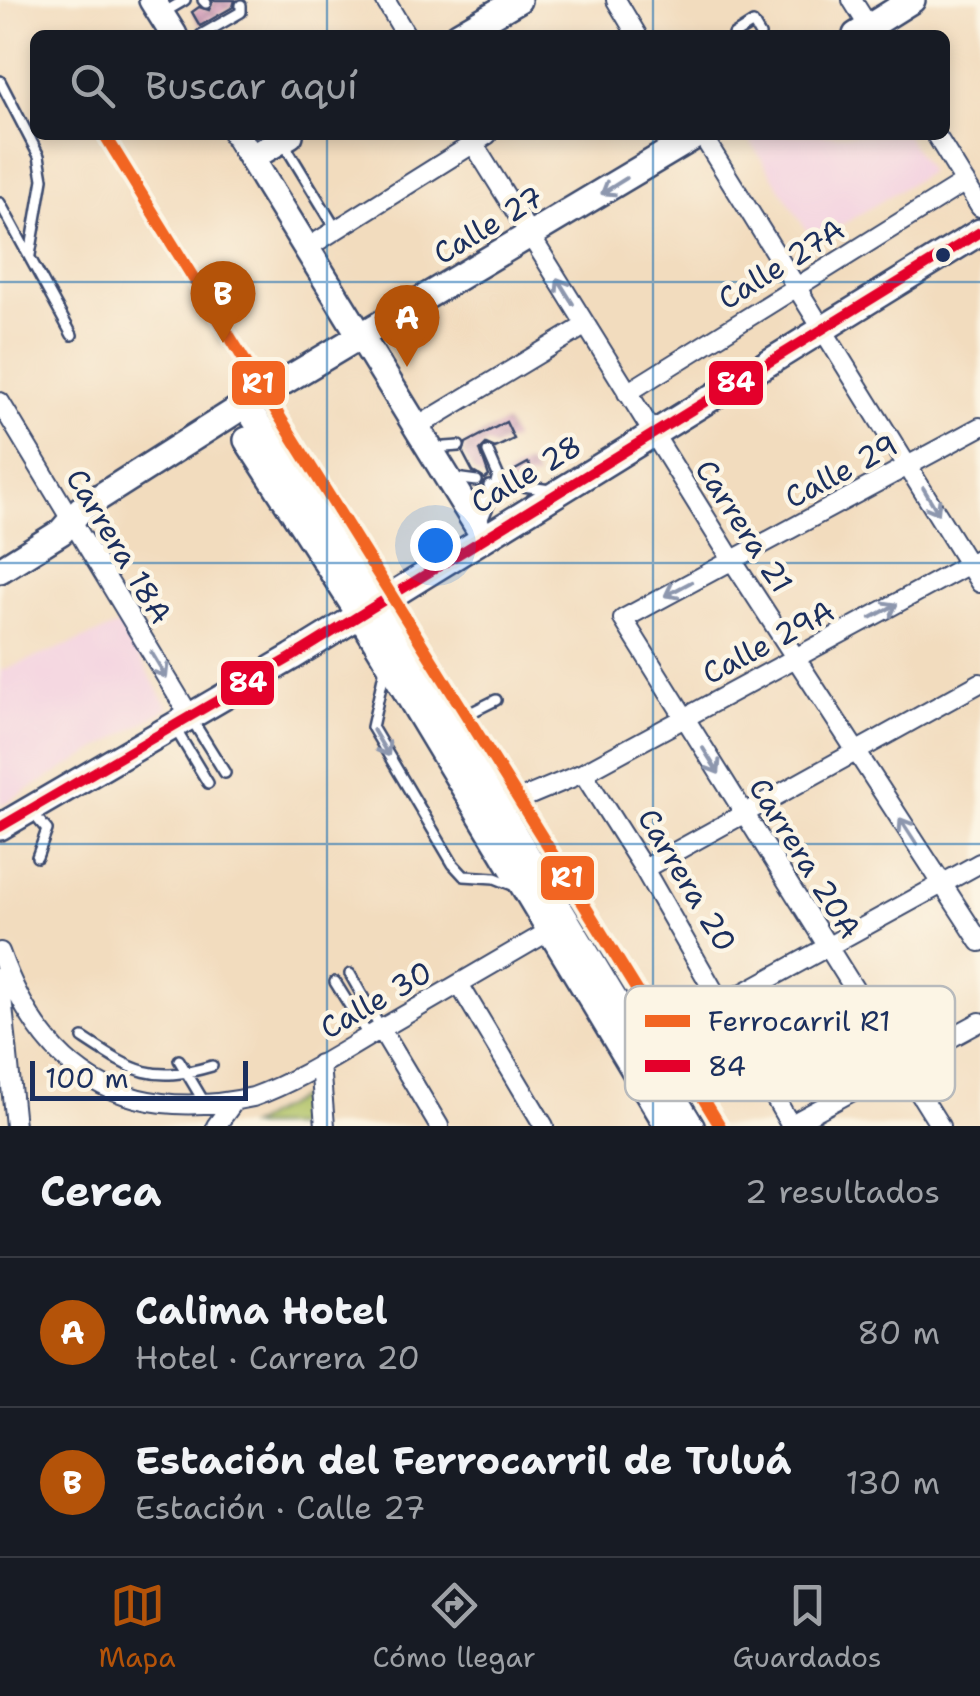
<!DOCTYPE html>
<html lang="es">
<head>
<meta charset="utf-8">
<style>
  body { margin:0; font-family:"Shantell Sans",sans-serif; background:#242831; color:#f1f3f6 }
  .scale { position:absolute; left:30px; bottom:25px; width:218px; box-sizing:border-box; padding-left:10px; border:5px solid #1b2f5e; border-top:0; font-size:28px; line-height:35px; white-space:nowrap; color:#1b2f5e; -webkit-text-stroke:8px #fcf5e5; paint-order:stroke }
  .you { position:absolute; left:435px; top:545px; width:35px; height:35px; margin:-25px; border:8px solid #fff; border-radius:50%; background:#1a73e8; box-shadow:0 0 0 15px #1a73e833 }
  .badge { display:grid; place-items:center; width:65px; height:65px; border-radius:50%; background:#b45309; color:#fff; font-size:32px; font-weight:700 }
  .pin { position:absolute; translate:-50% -82px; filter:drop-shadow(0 2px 5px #0008) }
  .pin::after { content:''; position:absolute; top:52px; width:35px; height:30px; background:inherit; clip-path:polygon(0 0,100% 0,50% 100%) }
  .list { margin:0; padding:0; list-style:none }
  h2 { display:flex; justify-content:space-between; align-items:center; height:130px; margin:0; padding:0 40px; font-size:42px }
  h2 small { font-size:32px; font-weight:400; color:#9ea1a6 }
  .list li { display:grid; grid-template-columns:65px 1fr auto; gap:30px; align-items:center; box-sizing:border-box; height:150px; padding:0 40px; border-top:2px solid #363941 }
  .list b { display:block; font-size:38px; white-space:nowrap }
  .list p { margin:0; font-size:32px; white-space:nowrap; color:#9ea1a6 }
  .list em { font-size:32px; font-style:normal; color:#9ea1a6 }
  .icon { flex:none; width:55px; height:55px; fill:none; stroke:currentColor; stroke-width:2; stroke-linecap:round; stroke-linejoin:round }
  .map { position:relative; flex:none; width:980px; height:1126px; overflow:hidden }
  .search { position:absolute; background:#171b24; box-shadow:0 5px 15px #0003; left:30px; right:30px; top:30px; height:110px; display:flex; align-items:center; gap:25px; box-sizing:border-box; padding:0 35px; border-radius:15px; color:#9ea1a6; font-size:38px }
  .sheet { height:430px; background:#171b24 }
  nav { display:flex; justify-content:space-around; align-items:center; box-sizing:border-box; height:140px; border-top:2px solid #363941; background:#171b24; font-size:28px; color:#9ea1a6 }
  nav a { display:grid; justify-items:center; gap:5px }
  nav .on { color:#b45309 }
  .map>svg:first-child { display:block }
  .built { fill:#f3cfe0 }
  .park { fill:url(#park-tufts); stroke:#667862; stroke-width:2.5 }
  .building { fill:url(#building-cross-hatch) }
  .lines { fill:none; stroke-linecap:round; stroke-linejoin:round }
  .lane-casing { stroke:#3b496c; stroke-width:14 }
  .street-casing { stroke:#3b496c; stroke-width:22 }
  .secondary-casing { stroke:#3b496c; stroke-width:30 }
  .lane { stroke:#fff; stroke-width:9 }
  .street { stroke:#fff; stroke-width:18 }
  .secondary { stroke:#fff; stroke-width:25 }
  .bus-1-casing { stroke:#fcf5e5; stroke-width:18 }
  .bus-1 { stroke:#e4002b; stroke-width:10 }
  .rail-1-casing { stroke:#fcf5e5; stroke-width:20 }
  .rail-1 { stroke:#f26522; stroke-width:12 }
  .oneway { stroke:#8d97ae }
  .grid { fill:none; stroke:#1f6fb2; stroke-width:2.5; stroke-opacity:0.55 }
  .bus-dot { fill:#1b2f5e; stroke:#fcf5e5; stroke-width:4 }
  .labels { text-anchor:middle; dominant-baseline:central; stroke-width:9; stroke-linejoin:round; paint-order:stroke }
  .street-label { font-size:30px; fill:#1b2f5e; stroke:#fcf5e5 }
  .key { fill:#fcf5e5; stroke:#b8babc; stroke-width:2.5 }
  .key-label { font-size:28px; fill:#1b2f5e }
  .line-badge { stroke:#fcf5e5; stroke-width:4 }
  .badge-label { font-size:28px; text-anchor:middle; font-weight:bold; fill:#fff }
</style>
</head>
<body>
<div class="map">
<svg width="980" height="1126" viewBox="0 0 980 1126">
  <defs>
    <pattern id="park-tufts" width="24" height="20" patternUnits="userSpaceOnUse" patternTransform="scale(2.5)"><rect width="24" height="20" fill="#b0c266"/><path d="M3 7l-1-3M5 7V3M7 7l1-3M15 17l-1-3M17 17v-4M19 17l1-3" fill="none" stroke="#8e9e57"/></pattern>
    <pattern id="building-cross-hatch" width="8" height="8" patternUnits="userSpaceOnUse" patternTransform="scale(2.5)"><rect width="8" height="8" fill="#ce95b5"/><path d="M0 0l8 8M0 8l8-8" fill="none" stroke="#a67a96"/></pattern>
  </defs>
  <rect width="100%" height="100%" fill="#fcf5e5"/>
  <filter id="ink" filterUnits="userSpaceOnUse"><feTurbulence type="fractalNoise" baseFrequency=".01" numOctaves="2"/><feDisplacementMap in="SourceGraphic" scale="20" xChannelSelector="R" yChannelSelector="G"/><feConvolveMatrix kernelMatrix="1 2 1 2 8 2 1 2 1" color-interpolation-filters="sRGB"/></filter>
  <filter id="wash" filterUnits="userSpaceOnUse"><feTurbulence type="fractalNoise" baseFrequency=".0048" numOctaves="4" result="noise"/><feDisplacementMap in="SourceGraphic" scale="40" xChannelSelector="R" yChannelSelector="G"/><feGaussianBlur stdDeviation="2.25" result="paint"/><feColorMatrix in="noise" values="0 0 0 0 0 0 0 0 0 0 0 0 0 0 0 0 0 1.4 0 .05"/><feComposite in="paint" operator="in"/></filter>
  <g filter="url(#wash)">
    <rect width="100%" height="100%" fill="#f2dcbe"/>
    <path class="built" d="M760 135H906L929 172 814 242 750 141Z
      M120 625 169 708 0 806V671Z"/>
    <path class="park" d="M310 1092 313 1126H249Z"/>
    <g id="blocks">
      <path class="building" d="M213 0H235L233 7 200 26 192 12 199 7 209 10Z
        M506 422 514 439 495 448 486 444 480 450 489 476 485 479 473 472 463 453 466 443Z
        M528 463 537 478 519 479 515 491 504 484 506 475Z"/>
    </g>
  </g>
  <g filter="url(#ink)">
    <use href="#blocks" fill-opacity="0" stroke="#3b496c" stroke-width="2.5"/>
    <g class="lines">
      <g class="lane-casing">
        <path id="lane" d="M203 0 206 3
          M163 13 185 0
          M201 35 241 12V5
          M734 35 753 23 760 35
          M0 81 39 156 43 179 30 255
          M283 142 336 229
          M0 203 72 335
          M432 448 459 446
          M488 452 498 475 492 497
          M455 478 477 481
          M523 486 550 490
          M468 506 507 492
          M480 526 492 497 489 486
          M385 668 372 727 453 864 464 876 495 878 515 886
          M192 720 225 773
          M450 723 496 700
          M176 730 208 783
          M32 812 47 830 37 857
          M350 974 381 1029
          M335 982 368 1035
          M83 1038C133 1071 151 1084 212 1066
          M179 1060 204 1102"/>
      </g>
      <g class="street-casing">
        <path id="street" d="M385 0 406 35
          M616 0 637 35
          M852 0 874 35
          M468 135 732 560 980 942
          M702 135 980 583
          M936 135 980 207
          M307 248 487 135
          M627 393 965 182
          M0 402 191 718
          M417 427 586 325
          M583 773 644 869 791 1126
          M499 808 583 773 980 558
          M644 869 980 683
          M0 952C42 1070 120 1126 253 1097 298 1081 340 1053 381 1029 440 995 499 960 558 926
          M0 976 15 1126
          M459 984 544 1126
          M381 1029 439 1126
          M634 1053 980 863
          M320 1064 325 1126
          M790 1125 980 1022
          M216 1126 233 1103
          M940 1126 623 619 980 427"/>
      </g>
      <g class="secondary-casing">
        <path id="secondary" d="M152 0 174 35
          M458 35 518 0
          M856 35 912 0
          M237 135 484 537
          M251 158 290 135
          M245 404 352 567 691 1126
          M247 440 360 615 668 1126
          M0 570 61 532 81 509 248 403 697 135
          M0 827 292 657 980 232"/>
      </g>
      <use href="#lane" class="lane"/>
      <use href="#street" class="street"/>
      <use href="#secondary" class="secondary"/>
      <g class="bus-1-casing">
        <path id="bus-1" d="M0 827 292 657 980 232"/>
      </g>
      <use href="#bus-1" class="bus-1"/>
      <g class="rail-1-casing">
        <path id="rail-1" d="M105 135C308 466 518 793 720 1126"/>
      </g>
      <use href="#rail-1" class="rail-1"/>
    </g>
    <defs><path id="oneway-shaft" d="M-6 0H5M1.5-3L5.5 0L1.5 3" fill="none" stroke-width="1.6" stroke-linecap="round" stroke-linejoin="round" transform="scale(2.5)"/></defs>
    <g class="oneway">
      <use href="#oneway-shaft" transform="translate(614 186) rotate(148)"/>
      <use href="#oneway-shaft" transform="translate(565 291) rotate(-122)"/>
      <use href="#oneway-shaft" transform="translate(931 501) rotate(59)"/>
      <use href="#oneway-shaft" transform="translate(678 589) rotate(152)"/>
      <use href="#oneway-shaft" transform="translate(884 611) rotate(-28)"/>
      <use href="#oneway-shaft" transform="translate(159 665) rotate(59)"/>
      <use href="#oneway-shaft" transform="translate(381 743) rotate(59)"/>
      <use href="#oneway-shaft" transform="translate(711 761) rotate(58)"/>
      <use href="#oneway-shaft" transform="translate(908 831) rotate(-123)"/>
    </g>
  </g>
  <path class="grid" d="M327 0V35M653 0V35M327 135V1126M653 135V1126M0 282H980M0 563H980M0 844H980"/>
  <circle class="bus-dot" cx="943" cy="255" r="9"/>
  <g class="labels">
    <g class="street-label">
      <text transform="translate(488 225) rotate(-31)">Calle 27</text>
      <text transform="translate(781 264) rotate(-32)">Calle 27A</text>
      <text transform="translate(841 471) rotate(-28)">Calle 29</text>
      <text transform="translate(526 474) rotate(-31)">Calle 28</text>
      <text transform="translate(744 526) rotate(57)">Carrera 21</text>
      <text transform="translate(119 546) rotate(59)">Carrera 18A</text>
      <text transform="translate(768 642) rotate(-28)">Calle 29A</text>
      <text transform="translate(805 858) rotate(58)">Carrera 20A</text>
      <text transform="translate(687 880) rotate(59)">Carrera 20</text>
      <text transform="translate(376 1000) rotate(-30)">Calle 30</text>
    </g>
  </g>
  <rect x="625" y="986" width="330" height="115" rx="15" class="key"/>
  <rect x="645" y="1015" width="45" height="12" fill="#f26522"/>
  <rect x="645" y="1060" width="45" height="12" fill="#e4002b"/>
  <g class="key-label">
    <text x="708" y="1031">Ferrocarril R1</text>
    <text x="708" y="1076">84</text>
  </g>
  <g class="line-badge">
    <rect x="707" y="359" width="58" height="48" rx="10" fill="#e4002b"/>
    <rect x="230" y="359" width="57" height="48" rx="10" fill="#f26522"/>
    <rect x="219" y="659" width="57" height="48" rx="10" fill="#e4002b"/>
    <rect x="539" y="854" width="57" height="48" rx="10" fill="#f26522"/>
  </g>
  <g class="badge-label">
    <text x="736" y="392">84</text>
    <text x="258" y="393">R1</text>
    <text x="248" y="692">84</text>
    <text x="567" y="887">R1</text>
  </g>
</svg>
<div class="scale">100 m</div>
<div class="you"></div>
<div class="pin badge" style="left:407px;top:367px">A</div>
<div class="pin badge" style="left:223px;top:343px">B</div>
<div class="search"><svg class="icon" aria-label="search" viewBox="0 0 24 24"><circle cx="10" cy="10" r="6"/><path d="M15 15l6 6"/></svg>Buscar aquí</div>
</div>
<section class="sheet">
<h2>Cerca<small>2 resultados</small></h2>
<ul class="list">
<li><span class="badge">A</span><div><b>Calima Hotel</b><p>Hotel · Carrera 20</p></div><em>80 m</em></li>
<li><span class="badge">B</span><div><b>Estación del Ferrocarril de Tuluá</b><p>Estación · Calle 27</p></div><em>130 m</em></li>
</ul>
</section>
<nav>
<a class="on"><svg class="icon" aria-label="map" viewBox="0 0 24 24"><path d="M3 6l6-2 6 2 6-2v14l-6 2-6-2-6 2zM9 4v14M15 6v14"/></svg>Mapa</a>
<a><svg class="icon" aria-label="directions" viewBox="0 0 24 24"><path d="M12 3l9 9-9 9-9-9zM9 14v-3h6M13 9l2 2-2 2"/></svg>Cómo llegar</a>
<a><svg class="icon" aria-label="saved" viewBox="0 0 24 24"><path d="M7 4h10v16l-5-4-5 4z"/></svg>Guardados</a>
</nav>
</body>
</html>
